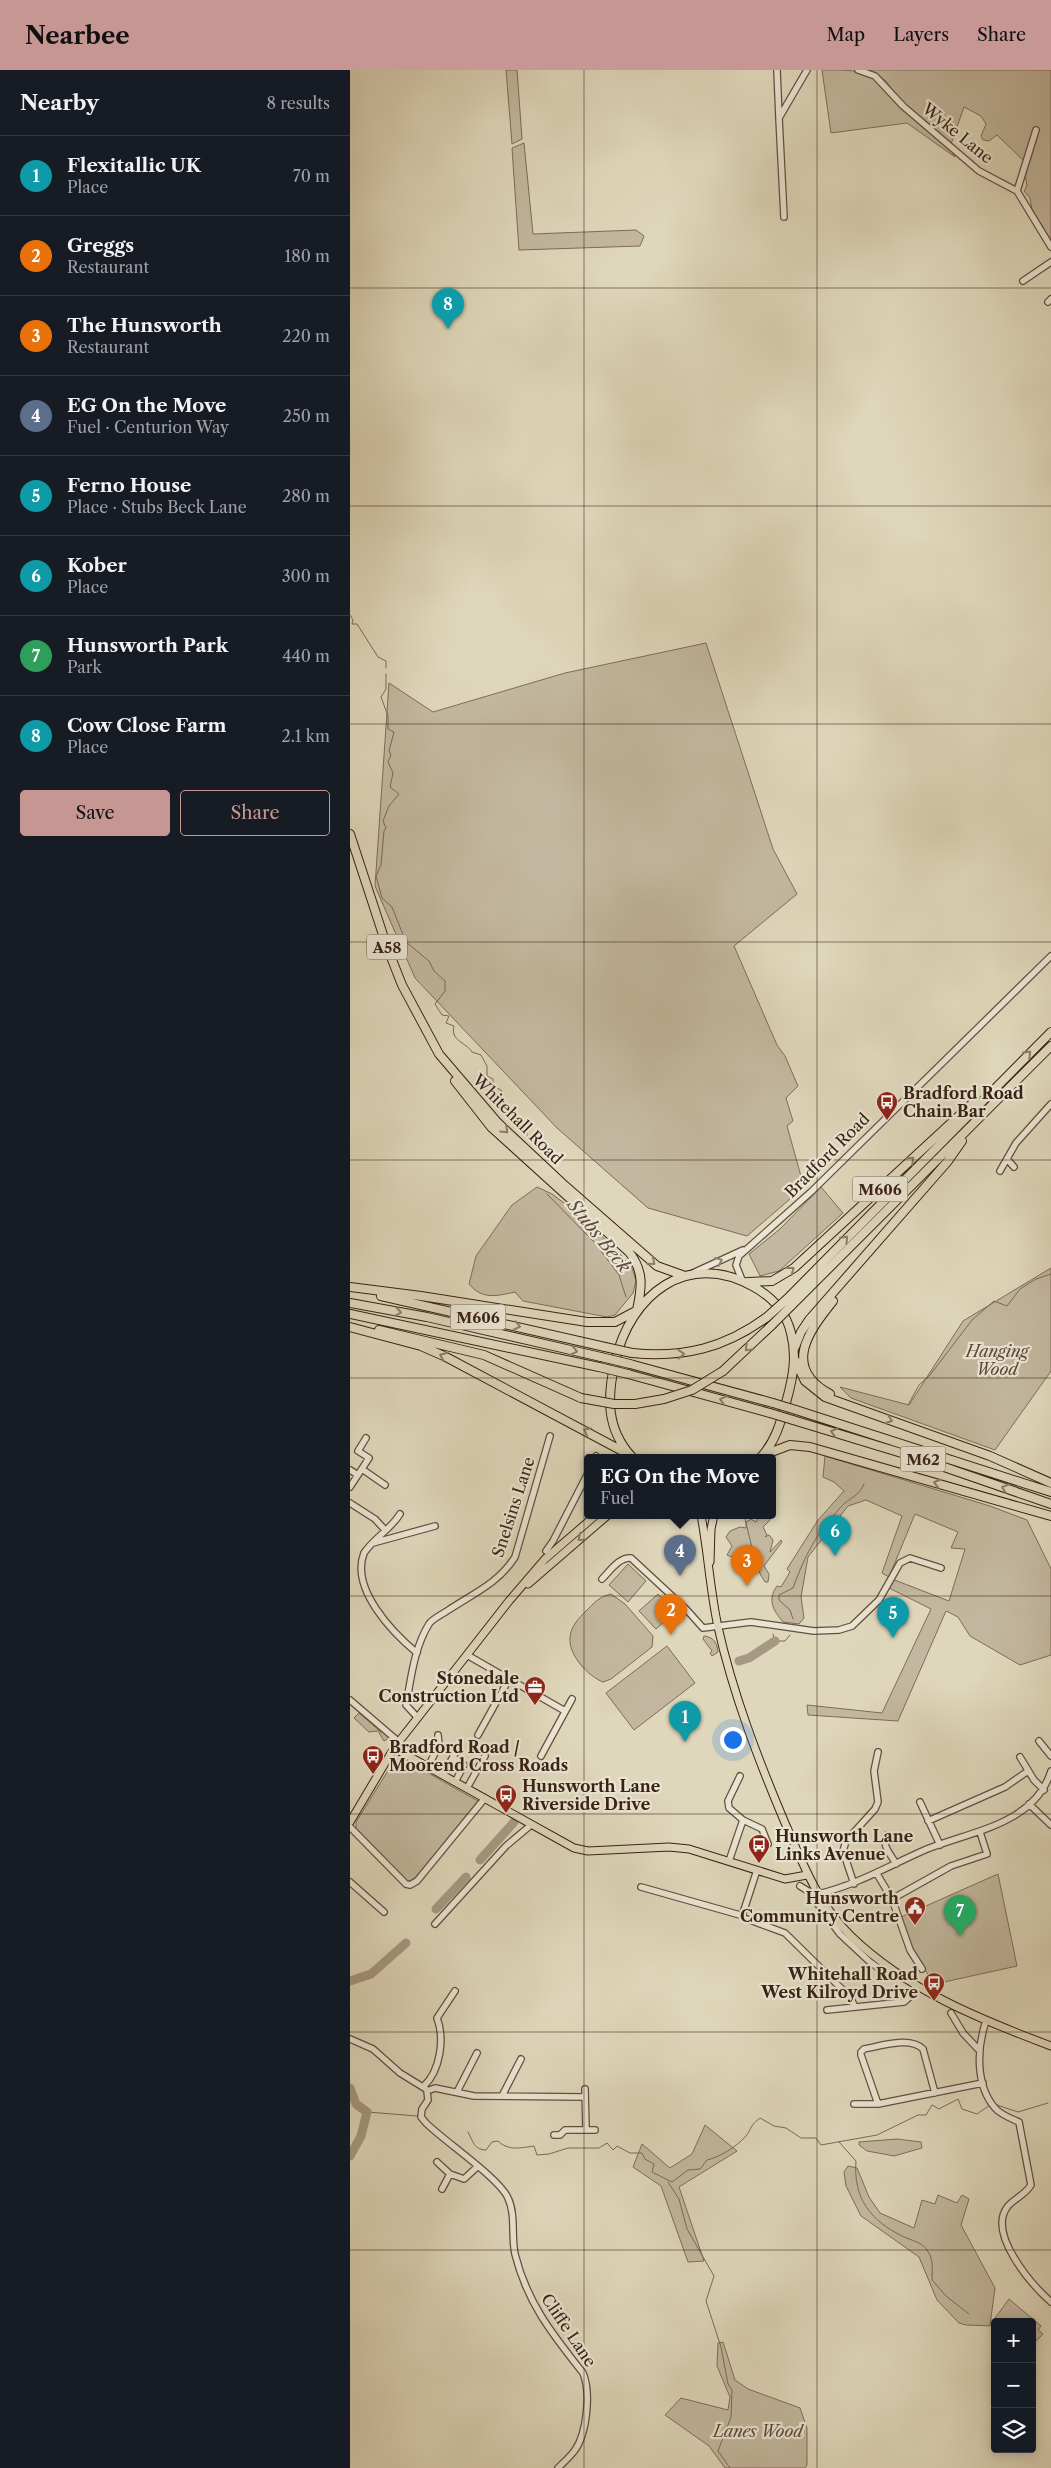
<!DOCTYPE html>
<html lang="en">
<head>
<meta charset="utf-8">
<style>
  body { margin:0; font-family:"Libre Caslon Text",serif; background:#242831; color:#f1f3f6 }
  .controls { position:absolute; right:15px; bottom:15px; display:grid; overflow:hidden; border-radius:5px; box-shadow:0 2px 12px #0003 }
  .controls button { width:45px; height:45px; display:grid; place-items:center; padding:0; border:0; border-bottom:1px solid #363941; background:#171b24; color:#f1f3f6; font:25px sans-serif }
  .you { position:absolute; left:382px; top:1669px; width:18px; height:18px; margin:-12px; border:4px solid #fff; border-radius:50%; background:#1a73e8; box-shadow:0 0 0 8px #1a73e833 }
  .badge { display:grid; place-items:center; width:32px; height:32px; border-radius:50%; background:#c59692; color:#fff; font-size:16px; font-weight:700 }
  .pin { position:absolute; translate:-50% -41px; filter:drop-shadow(0 1px 2px #0008) }
  .pin::after { content:''; position:absolute; top:26px; width:18px; height:15px; background:inherit; clip-path:polygon(0 0,100% 0,50% 100%) }
  .popup { position:absolute; left:234px; top:1384px; width:192px; height:65px; box-sizing:border-box; display:grid; place-content:center; border-radius:5px; background:#171b24; filter:drop-shadow(0 1px 4px #0005); font-size:16px; white-space:nowrap; color:#9ea1a6 }
  .popup b { font-size:19px; color:#f1f3f6 }
  .popup::after { content:''; position:absolute; left:50%; top:100%; margin-left:-10px; border:10px solid transparent; border-top-color:#171b24 }
  .list { margin:0; padding:0; list-style:none }
  h2 { display:flex; justify-content:space-between; align-items:center; height:65px; margin:0; padding:0 20px; font-size:21px }
  h2 small { font-size:16px; font-weight:400; color:#9ea1a6 }
  .list li { display:grid; grid-template-columns:32px 1fr auto; gap:15px; align-items:center; box-sizing:border-box; height:80px; padding:0 20px; border-top:1px solid #363941 }
  .list b { display:block; font-size:19px; white-space:nowrap }
  .list p { margin:0; font-size:16px; white-space:nowrap; color:#9ea1a6 }
  .list em { font-size:16px; font-style:normal; color:#9ea1a6 }
  .actions { display:flex; gap:10px; padding:15px 20px }
  .actions a { flex:1; padding:11px 0; border:1px solid #c59692; border-radius:5px; text-align:center; font-size:18px; color:#c59692 }
  .actions .main { background:#c59692; color:#111 }
  .icon { flex:none; width:28px; height:28px; fill:none; stroke:currentColor; stroke-width:2; stroke-linecap:round; stroke-linejoin:round }
  .map { position:relative; flex:none; width:701px; height:2398px; overflow:hidden }
  header { display:flex; align-items:center; gap:30px; box-sizing:border-box; height:70px; padding:0 25px; background:#c59692; color:#111 }
  header strong { font-size:24px }
  nav { display:flex; gap:28px; margin-inline-start:auto; font-size:18px }
  main { display:flex }
  aside { flex:1; background:#171b24 }
  .map>svg:first-child { display:block }
  .green { fill:#c3b89f; stroke:#7e6c5a }
  .lines { fill:none; stroke-linecap:round; stroke-linejoin:round }
  .stream { stroke:#7a6957; stroke-width:1 }
  .river { stroke:#a69983; stroke-width:9 }
  .minor-casing { stroke:#624e3f; stroke-width:8 }
  .major-casing { stroke:#382116; stroke-width:9 }
  .highway-casing { stroke:#382116; stroke-width:10 }
  .minor { stroke:#eae5d3; stroke-width:5.5 }
  .major { stroke:#dfd7bb; stroke-width:7 }
  .highway { stroke:#dfd7bb; stroke-width:8 }
  .highway-bridge-casing { stroke:#382116; stroke-width:10; stroke-linecap:butt }
  .highway-bridge { stroke:#dfd7bb; stroke-width:8 }
  .oneway { stroke:#8c7c68 }
  .oneway2 { stroke:#918374 }
  .grid { fill:none; stroke:#382116; stroke-width:1; stroke-opacity:0.55 }
  .labels { text-anchor:middle; dominant-baseline:central; stroke-width:4.5; stroke-linejoin:round; paint-order:stroke }
  .shield { fill:#eae5d3; stroke:#6d5c4f; stroke-width:1 }
  .shield-label { font-size:15px; font-weight:bold; fill:#382116 }
  .street-label { font-size:16px; fill:#382116; stroke:#eae5d3 }
  .poi-label { font-size:16px; font-weight:bold; fill:#382116; stroke:#eae5d3; text-anchor:start }
  .park-label { font-size:16px; font-style:italic; fill:#5b4738; stroke:#eae5d3 }
  .water-label { font-size:18px; font-style:italic; fill:#5e4b3c; stroke:#eae5d3 }
</style>
</head>
<body>
<header>
<strong>Nearbee</strong>
<nav><a>Map</a><a>Layers</a><a>Share</a></nav>
</header>
<main>
<aside>
<h2>Nearby<small>8 results</small></h2>
<ul class="list">
<li><span class="badge" style="background:#0f9aa8">1</span><div><b>Flexitallic UK</b><p>Place</p></div><em>70 m</em></li>
<li><span class="badge" style="background:#e8710a">2</span><div><b>Greggs</b><p>Restaurant</p></div><em>180 m</em></li>
<li><span class="badge" style="background:#e8710a">3</span><div><b>The Hunsworth</b><p>Restaurant</p></div><em>220 m</em></li>
<li><span class="badge" style="background:#5c6f8a">4</span><div><b>EG On the Move</b><p>Fuel · Centurion Way</p></div><em>250 m</em></li>
<li><span class="badge" style="background:#0f9aa8">5</span><div><b>Ferno House</b><p>Place · Stubs Beck Lane</p></div><em>280 m</em></li>
<li><span class="badge" style="background:#0f9aa8">6</span><div><b>Kober</b><p>Place</p></div><em>300 m</em></li>
<li><span class="badge" style="background:#2e9e5b">7</span><div><b>Hunsworth Park</b><p>Park</p></div><em>440 m</em></li>
<li><span class="badge" style="background:#0f9aa8">8</span><div><b>Cow Close Farm</b><p>Place</p></div><em>2.1 km</em></li>
</ul>
<div class="actions"><a class="main">Save</a><a>Share</a></div>
</aside>
<div class="map">
<svg width="701" height="2398" viewBox="0 0 701 2398">
  <rect width="100%" height="100%" fill="#dfd7bb"/>
  <filter id="stains"><feTurbulence type="fractalNoise" baseFrequency=".004" numOctaves="4"/><feColorMatrix values="0 0 0 0 .2 0 0 0 0 .09 0 0 0 0 .02 0 0 0 .5 -.17"/></filter>
  <radialGradient id="worn" r=".72"><stop offset=".6" stop-color="#630" stop-opacity="0"/><stop offset="1" stop-color="#630" stop-opacity=".3"/></radialGradient>
  <path class="green" d="M156 0H167L172 69 162 74Z
    M472 0C516 0 517 0 549 29L536 11 520 0H701V173L682 140 680 128 674 121 677 116 673 90 647 65 639 71 633 70 631 66 636 54 631 46 614 37 601 74 624 92 598 75 605 87 557 53 481 63Z
    M174 73 183 164 286 160 294 166 290 176 169 180 162 78Z
    M356 573 423 779 447 824 384 876 427 975 435 986 448 1016 436 1028 443 1051 437 1056 454 1117 397 1166 298 1138 207 1058 65 908 25 816 39 613 83 642 215 603Z
    M187 1117 202 1124 230 1145 270 1184 282 1198 286 1211 283 1223 265 1245 257 1247 173 1231 165 1222C147 1226 132 1230 119 1214L126 1186 162 1135Z
    M471 1117 493 1143 429 1201 410 1206 399 1184 430 1159Z
    M701 1198V1301L645 1380 501 1328 490 1317 559 1335 613 1251Z
    M475 1386 640 1436 677 1450 701 1499V1585L670 1595 620 1566 608 1547 596 1541 548 1651 458 1645 457 1635 532 1643 581 1539 537 1517 542 1509 599 1531 615 1479 601 1478 608 1462 565 1444 539 1507 532 1503 552 1446 516 1430 498 1436 458 1487 451 1527 454 1548 449 1554 433 1552C423 1540 417 1530 427 1516L431 1517 440 1502 437 1499 468 1450 494 1421 484 1412 473 1407Z
    M409 1445H418L420 1450 413 1457 417 1465 415 1467 419 1465 423 1470 420 1482 431 1470 432 1472 414 1496 419 1504 418 1512H415C410 1504 407 1500 408 1491L405 1487 390 1490 377 1485 382 1476 376 1467 380 1461 390 1457 396 1458V1452L401 1449 406 1452Z
    M278 1494 296 1511 278 1532 259 1515Z
    M261 1524 275 1534 303 1566 302 1577 261 1609 253 1612C238 1606 218 1585 220 1567 221 1556 229 1548 236 1541 244 1533 250 1526 261 1524Z
    M308 1524 325 1542 306 1559 289 1541Z
    M354 1566C364 1567 367 1573 368 1582L362 1586 360 1583 362 1581 353 1569Z
    M317 1576 345 1613 284 1660 256 1623Z
    M9 1643 31 1662 35 1661 39 1668 34 1671 28 1661 19 1662 4 1648Z
    M53 1689 128 1731 66 1807 58 1812 6 1759V1752L44 1691Z
    M648 1804 667 1896 585 1914 565 1886 551 1847Z
    M355 2055 387 2081 329 2117 354 2191 338 2192 311 2116 283 2097 292 2074 320 2098 342 2084Z
    M547 2069 571 2072 572 2078 544 2086 517 2081 509 2075V2072Z
    M498 2096 507 2098 519 2127 530 2143 564 2158 572 2130 585 2134 588 2125 607 2133 612 2125 619 2129 611 2155 645 2218 640 2255 659 2229 691 2256 688 2260 693 2264 682 2275V2252H645V2261L643 2256 616 2255 609 2253 587 2230 569 2187 511 2146 496 2116 494 2102Z
    M373 2272 385 2310 398 2319 450 2338 457 2358V2395L455 2398H375L359 2376 315 2345 331 2328 378 2340 380 2327 367 2296 368 2273Z"/>
  <g class="lines">
    <path class="stream" d="M0 545 3 550 2 554H7L28 587 36 591V598
      M36 604V619L31 627 38 646V659L44 662 39 681 41 685 38 692 43 703 40 717 49 724 39 736 33 751 36 758 34 761 31 795 26 806 32 828 42 837 56 872 79 891 84 901 95 911V921L85 934 92 945 99 946 96 953 104 956C100 971 116 972 122 982L131 985 137 996V1006L143 1009V1015L152 1021C146 1039 165 1042 169 1056L177 1059V1066
      M197 1124 245 1173 269 1205 276 1227
      M558 1335 569 1315 580 1305 622 1250 644 1231 657 1236 670 1219 686 1209 701 1204
      M394 1445 406 1494
      M443 1549 440 1540 429 1530V1525L443 1518C456 1483 465 1466 490 1438 498 1428 509 1427 514 1414
      M423 1564 425 1571H435L440 1565
      M647 2035 668 2042 698 2033
      M17 2042 67 2046
      M118 2062C123 2071 124 2080 136 2080L142 2072 148 2071C158 2081 171 2078 184 2076L187 2085 199 2084 218 2078H249L257 2073 263 2080 267 2076 280 2083H292L295 2089 304 2094 302 2102 322 2112 338 2100 350 2099 357 2090C370 2087 386 2077 395 2067 402 2060 398 2057 410 2048L424 2056 436 2058 451 2068H466L471 2075 527 2065 568 2045H576L582 2035 589 2039 608 2029 612 2039 627 2044 640 2035
      M489 2072 506 2091C503 2129 521 2151 554 2167 561 2170 573 2173 577 2180 584 2189 582 2199 582 2210L596 2226 619 2244
      M318 2112 329 2129 337 2159 364 2206 356 2231 371 2277 378 2314 382 2320 381 2347 368 2381 380 2398"/>
    <path class="river" d="M389 1591 399 1588 425 1571
      M130 1790 164 1752
      M86 1839 116 1807
      M0 1911 21 1904 56 1873
      M0 2018 6 2034 17 2042 11 2066 0 2086"/>
    <g class="minor-casing">
      <path id="minor" d="M427 0 429 48
        M508 0 525 6 553 36 629 101 667 121 701 177
        M667 121 686 60
        M434 147 429 48 457 0
        M673 211 701 192
        M698 232 701 229
        M657 1089 664 1097
        M650 1101 666 1073 701 1034
        M343 1203 393 1180
        M392 1210 386 1195 389 1186 462 1121 701 886
        M245 1387 246 1386
        M12 1399 35 1415
        M0 1400 8 1405
        M0 1417 19 1388 8 1381 16 1368
        M0 1433 25 1449 35 1460
        M50 1444C41 1459 24 1468 14 1483 0 1519 43 1563 67 1583
        M23 1473 85 1456
        M196 1481 203 1471 238 1403
        M252 1509C260 1501 269 1487 281 1488L336 1539 353 1558 401 1552 464 1561 489 1560 502 1556 529 1530 550 1493 560 1488 591 1498
        M117 1585 215 1641
        M0 1630 49 1672
        M68 1648 56 1635C61 1609 64 1578 79 1554 82 1549 91 1545 97 1541 122 1524 148 1514 165 1487L200 1366
        M128 1665 159 1609
        M689 1671 701 1686
        M191 1686 222 1629
        M103 1687 114 1695 105 1712
        M670 1687 684 1710 694 1720
        M78 1697 89 1675 88 1665
        M93 1705 109 1676
        M390 1706 378 1731 379 1738 393 1750 412 1759 418 1774
        M117 1718 135 1686
        M570 1732 590 1775
        M679 1734 701 1755
        M578 1751 655 1717 678 1701
        M0 1757 56 1814 60 1815 67 1811 135 1728
        M537 1765C531 1776 541 1784 546 1794
        M379 1791 393 1750
        M527 1804 542 1829 560 1880 572 1899
        M0 1812 34 1842
        M504 1814 493 1781 496 1771 525 1739 528 1732 524 1701 528 1682
        M450 1816 458 1821 490 1864 520 1892 537 1904 552 1906
        M291 1817 390 1845 393 1843 407 1800
        M468 1824C507 1815 540 1795 577 1779 622 1761 685 1754 701 1701
        M542 1829 601 1796 637 1784 630 1762
        M397 1849 435 1863 500 1927 505 1937
        M85 1854 156 1776 181 1755
        M477 1940 554 1932 562 1925 565 1915
        M601 1943 613 1963 628 1979
        M636 1951C627 1977 625 2015 645 2038 651 2045 660 2048 669 2052L681 2115C675 2125 665 2128 658 2136 636 2163 682 2215 701 2232
        M0 1969 23 1979 50 2003 76 2019
        M74 2016C90 2001 95 1969 87 1948L105 1921
        M235 2019 236 2059
        M77 2021 78 2030 72 2039 71 2047 76 2053C94 2071 149 2108 158 2128 166 2145 161 2166 165 2184 177 2233 203 2265 233 2303 241 2322 237 2363 225 2380 220 2387 214 2392 208 2398
        M77 2021 85 2018 124 2026 235 2027
        M107 2022 127 1983
        M152 2026 171 1989
        M504 2034H528L633 2013
        M528 2034 511 1985V1982L514 1979C531 1976 560 1966 573 1979L585 2023
        M204 2065H210L215 2060H245
        M87 2092 100 2104 114 2109 127 2097
        M92 2119 100 2104"/>
    </g>
    <g class="major-casing">
      <path id="major" d="M351 1445C358 1482 360 1520 368 1557 383 1624 408 1689 435 1753 453 1794 468 1834 501 1866 557 1920 629 1949 701 1976
        M360 1492 361 1459 364 1445
        M178 1514 258 1445
        M44 1678 224 1778 238 1781 319 1777 339 1779 435 1809 457 1805
        M0 1752 44 1678 159 1531 195 1489 246 1445"/>
    </g>
    <g class="highway-casing">
      <path id="highway" d="M0 764 37 877 52 915 89 984 148 1053 212 1113 307 1196 335 1206
        M105 1011 141 1057 279 1182C294 1201 292 1217 287 1240
        M398 1212 422 1211 444 1198 625 1031
        M0 1217 71 1226 237 1252H265L284 1242
        M31 1226 255 1277
        M437 1229 701 962
        M0 1233 77 1247 251 1287
        M441 1236 701 976
        M0 1244 249 1297
        M0 1257 71 1276 96 1287 278 1384
        M29 1260 134 1285 231 1328
        M445 1277 451 1262 459 1250 598 1091 612 1071
        M282 1283C334 1288 375 1278 417 1247
        M445 1290 455 1311 475 1327 640 1386 701 1413
        M280 1294 423 1333
        M373 1301 422 1255
        M278 1304 420 1343
        M480 1324C432 1298 458 1262 483 1231
        M285 1334 314 1329
        M446 1340 701 1422
        M443 1350 568 1388 701 1434
        M416 1384 440 1375 460 1377 701 1446
        M282 1387C256 1359 257 1327 265 1292 280 1225 337 1179 404 1217 422 1227 436 1242 441 1263 447 1286 443 1307 437 1329 431 1351 426 1371 411 1387"/>
    </g>
    <use href="#minor" class="minor"/>
    <use href="#major" class="major"/>
    <use href="#highway" class="highway"/>
    <g class="highway-bridge-casing">
      <path id="highway-bridge" d="M417 1247 437 1229
        M422 1255 441 1236
        M255 1277 282 1283
        M251 1287 280 1294
        M249 1297 278 1304
        M231 1328 264 1334H285
        M314 1329 342 1320 373 1301
        M423 1333 446 1340
        M420 1343 443 1350"/>
    </g>
    <use href="#highway-bridge" class="highway-bridge"/>
  </g>
  <defs><path id="oneway-chevron" d="M-2-3.5L2.5 0L-2 3.5" fill="none" stroke-width="1.6" stroke-linecap="round" stroke-linejoin="round" transform="scale(1.25)"/></defs>
  <g class="oneway">
    <use href="#oneway-chevron" transform="translate(678 984) rotate(-44)"/>
    <use href="#oneway-chevron" transform="translate(155 1060) rotate(43)"/>
    <use href="#oneway-chevron" transform="translate(561 1090) rotate(-43)"/>
    <use href="#oneway-chevron" transform="translate(495 1169) rotate(-46)"/>
    <use href="#oneway-chevron" transform="translate(302 1192) rotate(40)"/>
    <use href="#oneway-chevron" transform="translate(441 1200) rotate(-37)"/>
    <use href="#oneway-chevron" transform="translate(48 1242) rotate(10)"/>
    <use href="#oneway-chevron" transform="translate(167 1256) rotate(12)"/>
    <use href="#oneway-chevron" transform="translate(398 1278) rotate(136)"/>
    <use href="#oneway-chevron" transform="translate(224 1281) rotate(13)"/>
    <use href="#oneway-chevron" transform="translate(331 1284) rotate(-5)"/>
    <use href="#oneway-chevron" transform="translate(93 1286) rotate(-156)"/>
    <use href="#oneway-chevron" transform="translate(373 1330) rotate(-165)"/>
    <use href="#oneway-chevron" transform="translate(539 1350) rotate(20)"/>
    <use href="#oneway-chevron" transform="translate(237 1361) rotate(-151)"/>
    <use href="#oneway-chevron" transform="translate(484 1362) rotate(-163)"/>
    <use href="#oneway-chevron" transform="translate(587 1413) rotate(-164)"/>
    <use href="#oneway-chevron" transform="translate(655 1418) rotate(-161)"/>
    <use href="#oneway-chevron" transform="translate(231 1468) rotate(140)"/>
  </g>
  <use class="oneway2" href="#oneway-chevron" transform="translate(369 1191) rotate(-24)"/>
  <path class="grid" d="M234 0V2398M467 0V2398M0 218H701M0 436H701M0 654H701M0 872H701M0 1090H701M0 1308H701M0 1526H701M0 1744H701M0 1962H701M0 2180H701"/>
  <defs>
    <g id="bus-pin" transform="scale(1.125)"><path d="M0 17L-7.5 6A9.5 9.5 0 1 1 7.5 6Z" fill="#8f2418" stroke="#eae5d3"/><path d="M-5-6H5V4H4V6H2V4H-2V6H-4V4H-5ZM-3.5-4V0h7V-4ZM-3.5 1.2v1.5H-2V1.2ZM2 1.2v1.5H3.5V1.2Z" fill="#fff"/></g>
    <g id="office-pin" transform="scale(1.125)"><path d="M0 17L-7.5 6A9.5 9.5 0 1 1 7.5 6Z" fill="#8f2418" stroke="#eae5d3"/><path d="M-6-3h4V-5.5h4V-3h4V5H-6ZM-1-4.5V-3h2v-1.5ZM-6 0V1H6V0Z" fill="#fff"/></g>
    <g id="civic-pin" transform="scale(1.125)"><path d="M0 17L-7.5 6A9.5 9.5 0 1 1 7.5 6Z" fill="#8f2418" stroke="#eae5d3"/><path d="M-.6-6.5H3V-4.5H.6V-3L4-1V1h2V6H-6V1h2V-1L-.6-3ZM-1.2 2.5V6h2.4V2.5Z" fill="#fff"/></g>
  </defs>
  <g fill-rule="evenodd">
    <use href="#bus-pin" x="537" y="1032"/>
    <use href="#office-pin" x="185" y="1617"/>
    <use href="#bus-pin" x="23" y="1686"/>
    <use href="#bus-pin" x="156" y="1725"/>
    <use href="#bus-pin" x="409" y="1775"/>
    <use href="#civic-pin" x="565" y="1837"/>
    <use href="#bus-pin" x="584" y="1913"/>
  </g>
  <g class="labels">
    <g class="shield">
      <rect x="17" y="864.5" width="40" height="25" rx="4"/>
      <rect x="502.5" y="1106.5" width="55" height="25" rx="4"/>
      <rect x="100.5" y="1234.5" width="55" height="25" rx="4"/>
      <rect x="550.5" y="1376.5" width="45" height="25" rx="4"/>
    </g>
    <g class="shield-label">
      <text x="37" y="877">A58</text>
      <text x="530" y="1119">M606</text>
      <text x="128" y="1247">M606</text>
      <text x="573" y="1389">M62</text>
    </g>
    <g class="street-label">
      <text transform="translate(608 63) rotate(39)">Wyke Lane</text>
      <text transform="translate(168 1049) rotate(45)">Whitehall Road</text>
      <text transform="translate(477 1085) rotate(-45)">Bradford Road</text>
      <text transform="translate(163 1437) rotate(-72)">Snelsins Lane</text>
      <text transform="translate(219 2260) rotate(56)">Cliffe Lane</text>
    </g>
    <g class="poi-label">
      <text x="553" y="1023">Bradford Road<tspan x="553" dy="18">Chain Bar</tspan></text>
      <text x="169" y="1608" text-anchor="end">Stonedale<tspan x="169" dy="18">Construction Ltd</tspan></text>
      <text x="39" y="1677">Bradford Road /<tspan x="39" dy="18">Moorend Cross Roads</tspan></text>
      <text x="172" y="1716">Hunsworth Lane<tspan x="172" dy="18">Riverside Drive</tspan></text>
      <text x="425" y="1766">Hunsworth Lane<tspan x="425" dy="18">Links Avenue</tspan></text>
      <text x="549" y="1828" text-anchor="end">Hunsworth<tspan x="549" dy="18">Community Centre</tspan></text>
      <text x="568" y="1904" text-anchor="end">Whitehall Road<tspan x="568" dy="18">West Kilroyd Drive</tspan></text>
    </g>
    <g class="park-label">
      <text x="647" y="1281">Hanging<tspan x="647" dy="18">Wood</tspan></text>
      <text x="408" y="2361">Lanes Wood</text>
    </g>
    <g class="water-label">
      <text transform="translate(249 1166) rotate(51)">Stubs Beck</text>
    </g>
  </g>
  <rect width="100%" height="100%" filter="url(#stains)"/>
  <rect width="100%" height="100%" fill="url(#worn)"/>
</svg>
<div class="controls">
<button>+</button>
<button>−</button>
<button><svg class="icon" aria-label="layers" viewBox="0 0 24 24"><path d="M12 4l9 5-9 5-9-5zM3 14l9 5 9-5"/></svg></button>
</div>
<div class="you"></div>
<div class="pin badge" style="left:335px;top:1672px;background:#0f9aa8">1</div>
<div class="pin badge" style="left:321px;top:1565px;background:#e8710a">2</div>
<div class="pin badge" style="left:397px;top:1516px;background:#e8710a">3</div>
<div class="pin badge" style="left:330px;top:1506px;background:#5c6f8a">4</div>
<div class="popup"><b>EG On the Move</b>Fuel</div>
<div class="pin badge" style="left:543px;top:1568px;background:#0f9aa8">5</div>
<div class="pin badge" style="left:485px;top:1486px;background:#0f9aa8">6</div>
<div class="pin badge" style="left:610px;top:1866px;background:#2e9e5b">7</div>
<div class="pin badge" style="left:98px;top:259px;background:#0f9aa8">8</div>
</div>
</main>
</body>
</html>
